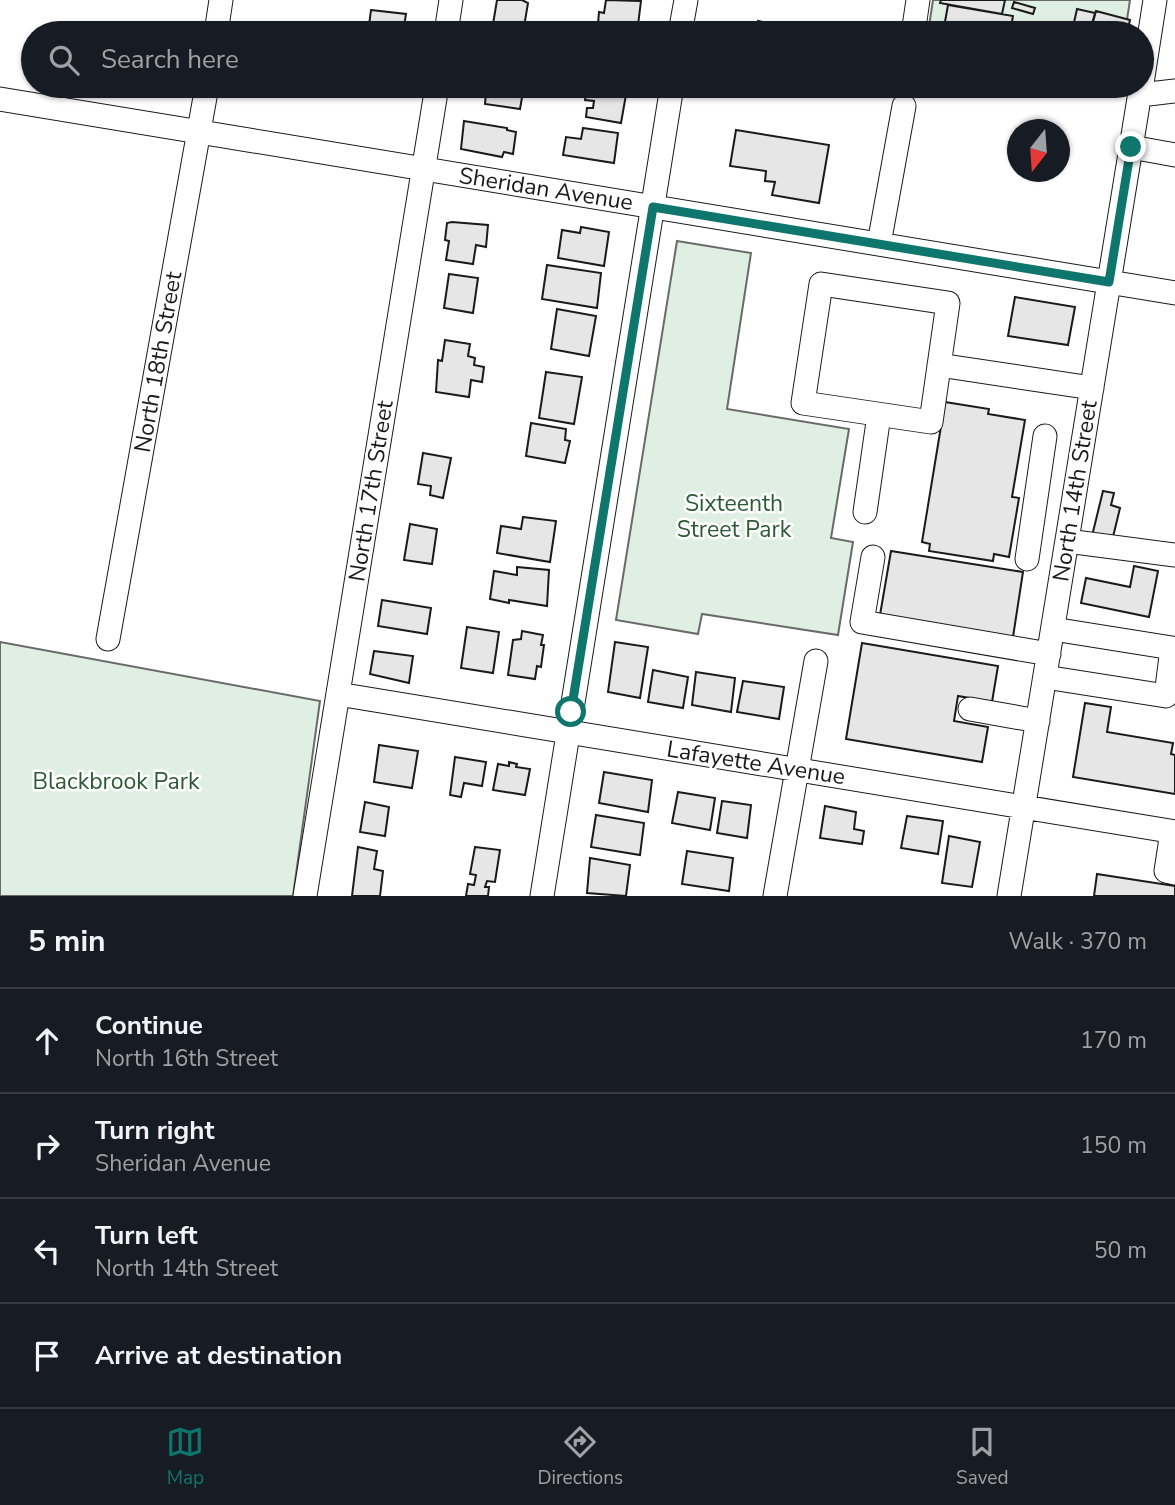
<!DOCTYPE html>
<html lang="en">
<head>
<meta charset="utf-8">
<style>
  body { margin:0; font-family:"Nunito Sans",sans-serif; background:#20242c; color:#f1f3f6 }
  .compass { position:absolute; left:1007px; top:119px; width:63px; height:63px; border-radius:50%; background:#171b24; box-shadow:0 2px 5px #0004; rotate:197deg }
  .stop { position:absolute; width:21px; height:21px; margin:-16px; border:5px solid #0f766e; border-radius:50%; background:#fff }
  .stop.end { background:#0f766e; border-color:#fff; box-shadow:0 2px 7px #0008 }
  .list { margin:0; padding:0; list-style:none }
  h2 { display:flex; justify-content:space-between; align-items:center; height:91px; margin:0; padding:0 28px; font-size:30px }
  h2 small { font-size:23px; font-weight:400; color:#9ea1a6 }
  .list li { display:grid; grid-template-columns:46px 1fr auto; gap:21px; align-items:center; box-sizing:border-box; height:105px; padding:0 28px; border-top:2px solid #363941 }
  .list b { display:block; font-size:26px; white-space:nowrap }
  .list p { margin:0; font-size:23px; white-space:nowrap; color:#9ea1a6 }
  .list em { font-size:23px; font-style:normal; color:#9ea1a6 }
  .icon { flex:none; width:38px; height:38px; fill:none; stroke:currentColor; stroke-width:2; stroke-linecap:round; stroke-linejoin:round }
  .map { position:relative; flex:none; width:1175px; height:896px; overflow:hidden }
  .search { position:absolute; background:#171b24; box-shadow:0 2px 5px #0004; left:21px; right:21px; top:21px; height:77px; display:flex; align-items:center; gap:18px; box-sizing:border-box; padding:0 24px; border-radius:38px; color:#9ea1a6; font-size:26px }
  .sheet { height:511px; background:#171b24 }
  nav { display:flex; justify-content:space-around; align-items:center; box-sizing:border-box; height:98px; border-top:2px solid #363941; background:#171b24; font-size:19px; color:#9ea1a6 }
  nav a { display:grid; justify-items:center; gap:4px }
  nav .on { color:#0f766e }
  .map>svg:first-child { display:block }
  .green { fill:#e0efe3; stroke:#6a6a6a; stroke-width:2 }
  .building { fill:#e6e6e6; stroke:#1a1a1a; stroke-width:2 }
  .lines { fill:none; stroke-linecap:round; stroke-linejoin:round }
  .minor-casing { stroke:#1a1a1a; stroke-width:25 }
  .minor { stroke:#fff; stroke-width:23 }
  .route { stroke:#0f766e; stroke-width:9 }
  .labels { text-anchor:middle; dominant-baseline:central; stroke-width:5; stroke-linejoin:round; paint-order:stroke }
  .street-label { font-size:23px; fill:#1a1a1a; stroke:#fff }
  .park-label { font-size:23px; fill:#2b5a34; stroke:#fff }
</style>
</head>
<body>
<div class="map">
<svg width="1175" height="896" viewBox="0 0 1175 896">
  <rect width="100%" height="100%" fill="#fff"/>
  <path class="green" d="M933 0H1130L1125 33H928Z
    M677 241 751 253 727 409 849 429 831 538 853 542 838 635 702 614 698 634 616 620Z
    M0 642 320 701 293 896H0Z"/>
  <path class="building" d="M497 0H522L528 3 523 33 492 30Z
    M606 0 641 1 637 33 605 30 606 26 598 24 599 12 604 13Z
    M941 0H1005L1002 14 940 3Z
    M1014 2 1035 8 1033 14 1012 8Z
    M948 5 1013 16 1010 33H943Z
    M1077 9 1095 13 1090 31 1073 27Z
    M371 10 406 14 403 33H368Z
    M1096 11 1130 20 1127 33H1090Z
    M758 21 792 28 791 33H756Z
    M480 86H524L520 109 485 104 486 93 479 91Z
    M587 86 627 89 621 123 586 117 587 108H593L594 101 585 100Z
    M464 121 507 128V130L516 132 513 154 504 152 502 157 461 149Z
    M583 128 618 133 614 163 563 155 566 137 581 139Z
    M736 130 829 145 819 203 772 195 775 182 765 181 766 171 730 166Z
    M452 222 488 225 486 247 476 245 473 264 446 260 449 241 445 240 447 223Z
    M581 227 609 232 604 266 558 258 562 230 580 233Z
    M547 265 601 273 597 308 542 299Z
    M449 274 478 278 473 313 444 308Z
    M1015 297 1075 307 1068 345 1008 336Z
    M557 309 596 316 589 356 551 349Z
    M445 340 470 344 468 356 475 358 474 365 484 367 482 382 471 380 469 397 436 392 438 360 442 361Z
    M546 372 582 377 574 424 539 418Z
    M945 402 989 409 988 414 1025 420 1012 497 1019 498 1009 557 994 554 993 561 929 551 930 544 922 542Z
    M531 423 566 429 565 440 570 441 565 463 526 456Z
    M423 453 451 458 443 498 430 495 431 486 418 484Z
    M1103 491 1114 493 1111 505 1120 508 1112 541 1092 536Z
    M523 517 556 521 550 562 497 553 501 526 521 529Z
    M410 524 437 529 432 564 404 560Z
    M891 551 1023 572 1013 637 880 615Z
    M1134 566 1158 571 1149 617 1081 603 1086 578 1130 587Z
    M517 567 549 570 547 606 509 600V603L490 599 494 571 517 575Z
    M382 600 431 608 427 634 378 626Z
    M467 627 499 632 493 673 461 668Z
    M522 631 543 635 541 645H544L541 667 537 666 535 679 508 675 513 640 521 639Z
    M615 642 648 647 640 698 608 692Z
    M862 643 998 666 992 702 958 696 954 721 988 727 982 762 846 739Z
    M374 651 413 656 409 683 370 674Z
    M653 670 688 677 683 708 648 702Z
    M696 672 735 678 731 712 692 705Z
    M743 681 784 687 779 719 737 712Z
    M1085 703 1111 707 1107 732 1173 743 1171 754 1175 755V794L1073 777Z
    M379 745 418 751 412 788 374 782Z
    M455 757 486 762 482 786 464 783 461 797 450 795Z
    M509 762 517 764 516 767 530 769 525 795 493 790 498 764 509 766Z
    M604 772 652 780 648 812 599 803Z
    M678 792 715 798 710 830 672 823Z
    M722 801 751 805 747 838 717 833Z
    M365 802 389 807 385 836 360 832Z
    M825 806 856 812 854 829 864 831 862 844 820 838Z
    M596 815 644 823 640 855 591 847Z
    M907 816 943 821 938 854 901 848Z
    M949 836 980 842 972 887 942 883Z
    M358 847 377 851 374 869 383 871 380 896H352Z
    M475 847 500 850 495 882 487 881 485 887H489L488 896H466L468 884 474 885 476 875 470 874Z
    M687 851 733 858 729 891 682 884Z
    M590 858 630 865 626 896 587 893Z
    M1097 874 1175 886V896H1094Z"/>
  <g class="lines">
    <g class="minor-casing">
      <path id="minor" d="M914 27 918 0
        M216 33 221 0
        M446 33 451 0
        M680 33 686 0
        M1142 83 1155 0
        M1140 95 1175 91
        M0 99 1175 293
        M1131 147 1175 155
        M879 244 904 106
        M821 284 948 303 931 422 803 403Z
        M939 365 1092 388
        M865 512 879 415
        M1067 541 1175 555
        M873 557 862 622 1049 654
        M1027 559 1045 436
        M108 639 207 86
        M1045 677 1166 696 1172 648 1053 629
        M338 694 1175 832
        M970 709 1038 721
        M1172 832 1166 871 1175 873
        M305 896 437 86
        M542 896 672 86
        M775 896 816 661
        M1009 896 1141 86"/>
    </g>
    <use href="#minor" class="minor"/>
  </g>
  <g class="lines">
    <path class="route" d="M571 712 653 207 1109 282 1131 147"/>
  </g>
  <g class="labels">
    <g class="street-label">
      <text transform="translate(546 189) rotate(9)">Sheridan Avenue</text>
      <text transform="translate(158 362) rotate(-80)">North 18th Street</text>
      <text transform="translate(371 491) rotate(-81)">North 17th Street</text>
      <text transform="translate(1075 491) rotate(-81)">North 14th Street</text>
      <text transform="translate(756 763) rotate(9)">Lafayette Avenue</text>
    </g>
    <g class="park-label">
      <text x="734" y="503">Sixteenth<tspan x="734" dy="26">Street Park</tspan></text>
      <text x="116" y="781">Blackbrook Park</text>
    </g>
  </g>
</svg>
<svg class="compass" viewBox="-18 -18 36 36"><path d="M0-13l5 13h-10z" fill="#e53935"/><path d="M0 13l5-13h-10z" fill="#9ea1a6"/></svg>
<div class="stop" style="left:571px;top:712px"></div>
<div class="stop end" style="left:1131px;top:147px"></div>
<div class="search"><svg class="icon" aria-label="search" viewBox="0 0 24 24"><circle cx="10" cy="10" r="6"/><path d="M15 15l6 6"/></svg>Search here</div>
</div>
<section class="sheet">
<h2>5 min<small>Walk · 370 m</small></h2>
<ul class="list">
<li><svg class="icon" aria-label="ahead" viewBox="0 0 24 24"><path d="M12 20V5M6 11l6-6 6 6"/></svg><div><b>Continue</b><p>North 16th Street</p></div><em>170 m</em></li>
<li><svg class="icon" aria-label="right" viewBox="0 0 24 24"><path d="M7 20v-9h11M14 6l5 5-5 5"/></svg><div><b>Turn right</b><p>Sheridan Avenue</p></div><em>150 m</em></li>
<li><svg class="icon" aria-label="left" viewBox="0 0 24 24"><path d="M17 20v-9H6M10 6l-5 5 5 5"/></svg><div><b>Turn left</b><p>North 14th Street</p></div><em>50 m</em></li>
<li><svg class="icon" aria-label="arrive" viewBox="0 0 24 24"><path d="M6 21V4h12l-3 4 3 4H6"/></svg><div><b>Arrive at destination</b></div></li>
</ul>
</section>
<nav>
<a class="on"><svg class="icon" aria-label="map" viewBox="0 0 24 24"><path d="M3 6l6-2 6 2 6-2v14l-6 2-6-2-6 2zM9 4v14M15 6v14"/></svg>Map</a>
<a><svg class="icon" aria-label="directions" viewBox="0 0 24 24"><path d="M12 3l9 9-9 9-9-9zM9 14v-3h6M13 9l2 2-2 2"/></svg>Directions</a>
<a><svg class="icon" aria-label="saved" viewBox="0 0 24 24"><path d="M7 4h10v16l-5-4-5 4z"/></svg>Saved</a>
</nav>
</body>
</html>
